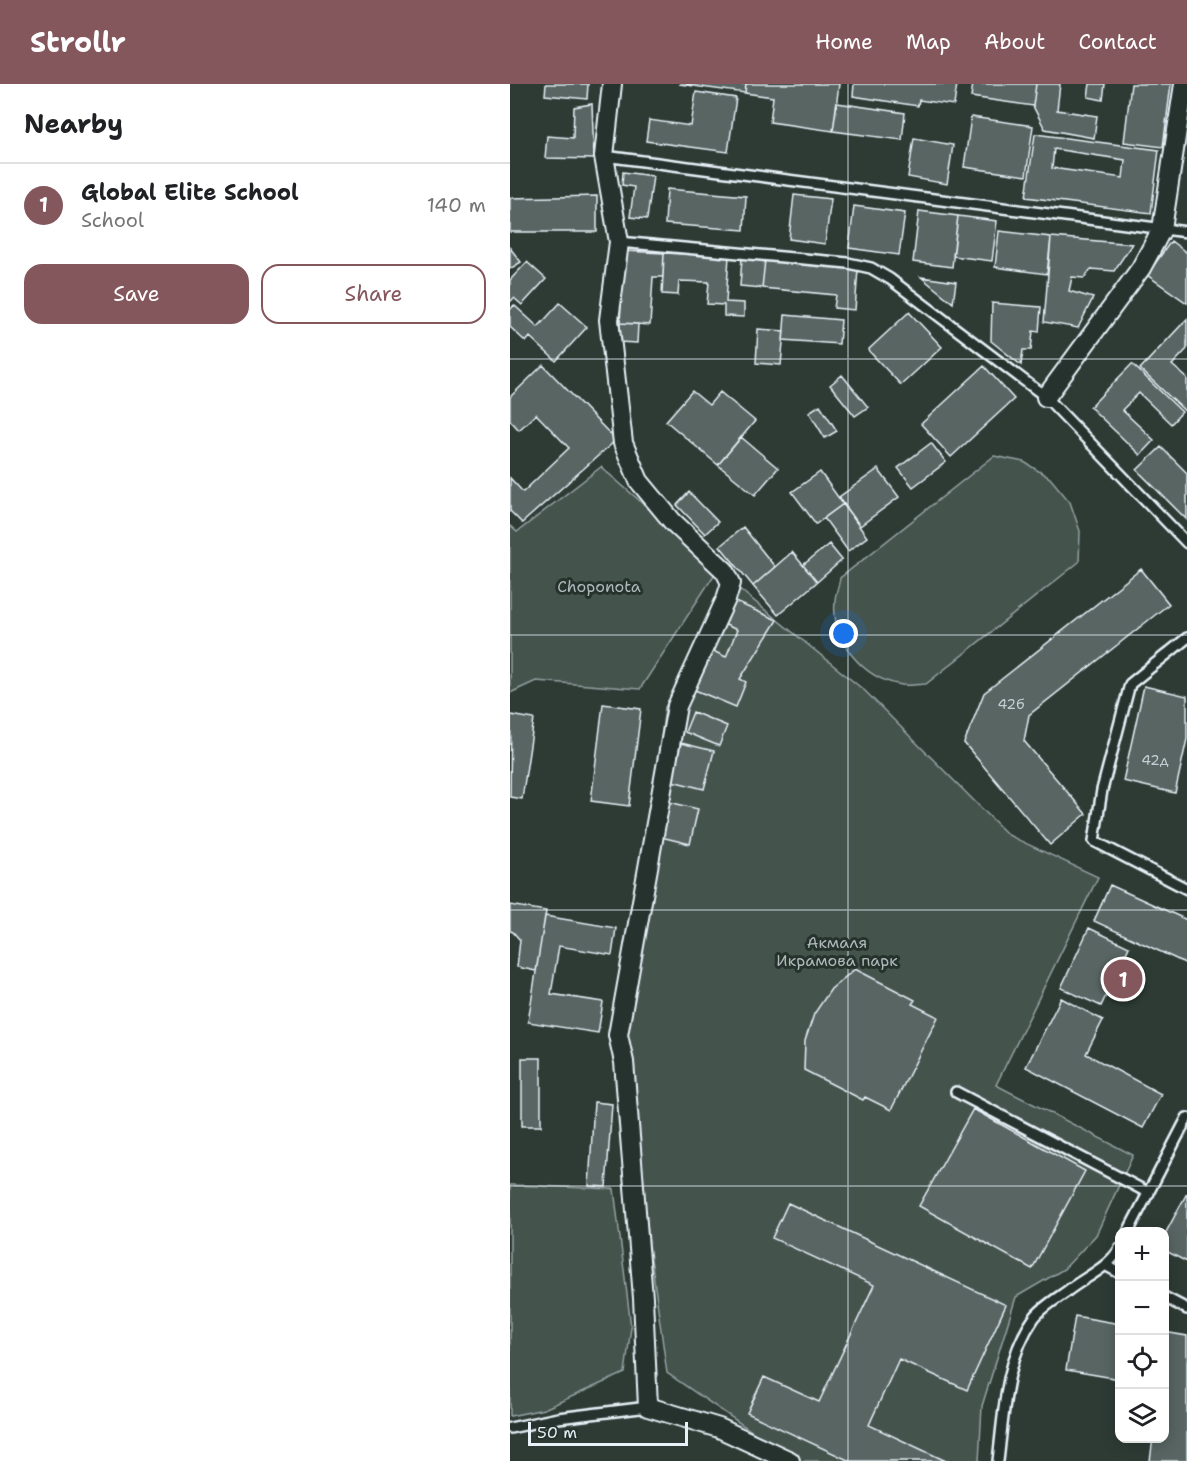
<!DOCTYPE html>
<html lang="en">
<head>
<meta charset="utf-8">
<style>
  body { margin:0; font-family:"Shantell Sans",sans-serif; background:#f2f2f2; color:#202124 }
  .controls { position:absolute; right:18px; bottom:18px; display:grid; overflow:hidden; border-radius:12px; box-shadow:0 3px 15px #0003 }
  .controls button { width:54px; height:54px; display:grid; place-items:center; padding:0; border:0; border-bottom:2px solid #e0e0e0; background:#fff; color:#202124; font:30px sans-serif }
  .scale { position:absolute; left:18px; bottom:15px; width:160px; box-sizing:border-box; padding-left:6px; border:3px solid #e8f1f8; border-top:0; font-size:16px; line-height:21px; white-space:nowrap; color:#e8f1f8; -webkit-text-stroke:4px #26332d; paint-order:stroke }
  .you { position:absolute; left:334px; top:550px; width:21px; height:21px; margin:-15px; border:4px solid #fff; border-radius:50%; background:#1a73e8; box-shadow:0 0 0 9px #1a73e833 }
  .badge { display:grid; place-items:center; width:39px; height:39px; border-radius:50%; background:#84575d; color:#fff; font-size:20px; font-weight:700 }
  .pin { position:absolute; translate:-50% -50%; border:3px solid #fff; box-shadow:0 2px 6px #0006 }
  .list { margin:0; padding:0; list-style:none }
  h2 { display:flex; justify-content:space-between; align-items:center; height:78px; margin:0; padding:0 24px; font-size:26px }
  h2 small { font-size:20px; font-weight:400; color:#757577 }
  .list li { display:grid; grid-template-columns:39px 1fr auto; gap:18px; align-items:center; box-sizing:border-box; height:84px; padding:0 24px; border-top:2px solid #e0e0e0 }
  .list b { display:block; font-size:22px; white-space:nowrap }
  .list p { margin:0; font-size:20px; white-space:nowrap; color:#757577 }
  .list em { font-size:20px; font-style:normal; color:#757577 }
  .actions { display:flex; gap:12px; padding:18px 24px }
  .actions a { flex:1; padding:14px 0; border:2px solid #84575d; border-radius:18px; text-align:center; font-size:21px; color:#84575d }
  .actions .main { background:#84575d; color:#fff }
  .icon { flex:none; width:33px; height:33px; fill:none; stroke:currentColor; stroke-width:2; stroke-linecap:round; stroke-linejoin:round }
  .map { position:relative; flex:none; width:677px; height:1377px; overflow:hidden }
  header { display:flex; align-items:center; gap:36px; box-sizing:border-box; height:84px; padding:0 30px; background:#84575d; color:#fff }
  header strong { font-size:28px }
  nav { display:flex; gap:33px; margin-inline-start:auto; font-size:21px }
  main { display:flex }
  aside { flex:1; background:#fff }
  .map>svg:first-child { display:block }
  .green { fill:#45524e; stroke:#96a2a3; stroke-width:1.5 }
  .building { fill:#596563; stroke:#e8f1f8; stroke-width:1.5; fill-rule:evenodd }
  .lines { fill:none; stroke-linecap:round; stroke-linejoin:round }
  .lane-casing { stroke:#e8f1f8; stroke-width:14 }
  .street-casing { stroke:#e8f1f8; stroke-width:22 }
  .lane { stroke:#26332d; stroke-width:9 }
  .street { stroke:#26332d; stroke-width:18 }
  .grid { fill:none; stroke:#e8f1f8; stroke-width:1.5; stroke-opacity:0.55 }
  .labels { text-anchor:middle; dominant-baseline:central; stroke-width:6; stroke-linejoin:round; paint-order:stroke }
  .number-label { font-size:14px; fill:#c4ced3 }
  .park-label { font-size:16px; fill:#afb9bc; stroke:#26332d }
</style>
</head>
<body>
<header>
<strong>Strollr</strong>
<nav><a>Home</a><a>Map</a><a>About</a><a>Contact</a></nav>
</header>
<main>
<aside>
<h2>Nearby<small></small></h2>
<ul class="list">
<li><span class="badge">1</span><div><b>Global Elite School</b><p>School</p></div><em>140 m</em></li>
</ul>
<div class="actions"><a class="main">Save</a><a>Share</a></div>
</aside>
<div class="map">
<svg width="677" height="1377" viewBox="0 0 677 1377">
  <rect width="100%" height="100%" fill="#2e3b35"/>
  <filter id="ink" filterUnits="userSpaceOnUse"><feTurbulence type="fractalNoise" baseFrequency=".0167" numOctaves="2"/><feDisplacementMap in="SourceGraphic" scale="12" xChannelSelector="R" yChannelSelector="G"/><feConvolveMatrix kernelMatrix="1 2 1 2 8 2 1 2 1" color-interpolation-filters="sRGB"/></filter>
  <g filter="url(#ink)">
    <path class="green" d="M484 372 514 378 540 394 560 418 570 447 569 478 416 600C408 600 399 602 392 601 353 595 321 557 325 517 325 510 329 502 330 494Z
      M91 383 208 485 130 605 26 597 0 609V442L7 448Z
      M222 499 355 607 498 751 588 793 486 1001 623 1071 586 1151 554 1185 506 1213 472 1322 469 1377H285L157 1289 111 959 155 623Z
      M0 1101 104 1105 121 1243 115 1289 34 1325 0 1332Z"/>
    <path class="building" d="M36 0H78L77 15 35 11Z
      M169 0H236L235 9Z
      M236 0H329L323 47 260 38 263 13 235 9Z
      M344 0H447L444 21 409 16 408 22 343 12Z
      M463 0H526L523 22 461 13Z
      M526 0H550L547 26 587 32 584 54 535 45 523 22Z
      M580 0H595L593 16 578 13Z
      M621 0H661L653 63 614 58Z
      M186 8 226 14 218 68 136 57 139 36 181 42Z
      M327 19 395 29 392 56 323 47Z
      M82 20 84 75 35 74 37 52 63 54 64 23Z
      M461 33 523 42 516 92 454 83Z
      M525 50 649 66 641 129 516 113ZM544 65 615 76 613 94 542 84Z
      M404 54 443 61 437 100 398 93Z
      M113 88 143 92 137 135 120 133 124 103 112 101Z
      M157 105 236 112 234 146 155 140Z
      M284 111 321 115 315 160 279 155Z
      M87 112V148H0V114Z
      M344 122 395 129 389 171 339 164Z
      M409 127 448 132 442 183 403 178Z
      M448 132 487 137 482 177 443 172Z
      M489 147 541 153 537 190 485 183Z
      M541 153 622 160 604 187 581 185 574 194 562 193 559 207 583 214 568 244 534 238Z
      M661 157 677 169V219L637 191Z
      M0 164 11 178 0 185Z
      M114 167 154 169 153 193H143L140 241 110 239Z
      M154 169 219 172 216 218 234 219V233L214 232V221L197 220 199 198 169 197 168 211 152 210Z
      M232 174 255 176 252 204 230 202Z
      M255 176 348 185 345 226 324 224 326 211 252 204Z
      M17 178 36 195 12 221 4 214 0 218V196Z
      M411 193 446 198 443 219Z
      M50 219 77 243 46 277 20 253 16 258 0 243V226L4 221 28 243Z
      M482 219 531 223 529 248 523 247 521 266H513L511 281 481 257Z
      M399 228 432 263 391 301 358 266Z
      M275 231 331 236 329 260 273 256Z
      M677 235V265L662 281 677 294V329L630 285Z
      M110 239 128 240 127 259 109 258Z
      M248 245 274 247 271 281 246 279Z
      M622 280 672 328 661 340 629 309 612 326 644 356 630 371 580 323Z
      M33 281 106 356 12 439 0 427V394L13 408 59 364 26 330 9 346 0 336V313Z
      M474 282 504 315 441 373 411 340Z
      M332 291 358 323 345 332 320 301Z
      M182 307 199 321 210 308 245 337 208 381 156 337Z
      M310 321 327 347 315 354 299 328Z
      M231 353 268 384 245 411 208 381Z
      M421 359 436 378 403 403 388 384Z
      M651 363 677 389V436L627 386Z
      M368 385 389 413 350 442 329 413Z
      M310 388 333 420 306 440 282 408Z
      M179 408 208 438 195 450 167 421Z
      M333 420 357 453 338 467 314 434Z
      M233 443 265 483 243 502 210 462Z
      M319 460 332 476 307 498 293 481Z
      M282 468 307 498 268 531 243 502Z
      M631 485 659 520 519 631 514 657 576 730 540 761 454 659 474 609Z
      M219 515 267 536 230 595 236 598 226 623 185 606 201 566 216 573 227 546 209 538Z
      M634 602 677 612V655L665 709 613 697Z
      M93 620 131 625 119 722 81 717Z
      M183 628 217 642 209 662 175 648Z
      M1 631 24 635 12 715 0 713Z
      M171 659 204 667 194 705 162 697Z
      M159 718 188 725 180 760 151 753Z
      M600 801 677 836V880L584 837Z
      M0 821 36 827 26 887 7 883 10 856 3 848 0 847Z
      M35 832 106 844 102 871 49 862 41 910 93 918 88 949 18 938Z
      M579 844 619 863 591 922 551 904Z
      M345 885 405 916 402 920 428 933 381 1026 355 1013 353 1016 294 986 295 957 304 930 321 905Z
      M551 914 593 936 576 970 651 1010 633 1044 516 983Z
      M12 974H31V1042H12Z
      M84 1018 102 1020 96 1103 79 1102Z
      M463 1025 575 1087 522 1185 409 1122Z
      M677 1109V1178L654 1166V1152Z
      M278 1119 496 1221 457 1306 389 1275 359 1341 436 1377H340L237 1329 254 1293 309 1318 364 1201 262 1154Z
      M565 1232 610 1240V1295L556 1286Z
      M654 1248 677 1252V1377H640L643 1354H654Z"/>
    <g class="lines">
      <g class="lane-casing">
        <path id="lane" d="M94 72 677 148
          M109 158 338 179 361 184 380 195 536 313 677 459
          M677 554 620 600 592 706 584 757 677 805
          M446 1008 639 1109
          M618 1148 677 1034
          M595 1181 610 1189
          M654 1213 677 1225
          M0 1344 48 1334 138 1323
          M488 1377C494 1329 495 1275 524 1234 531 1224 546 1215 556 1208 573 1194 599 1184 610 1164"/>
      </g>
      <g class="street-casing">
        <path id="street" d="M102 0 94 72 109 158 99 236 113 359 129 397 162 437 215 487 221 499 216 515 167 622 108 951 114 978 133 1214 138 1323 209 1344 280 1377
          M536 313 631 184 652 145 674 0"/>
      </g>
      <use href="#lane" class="lane"/>
      <use href="#street" class="street"/>
    </g>
  </g>
  <path class="grid" d="M338 0V1377M0 275H677M0 551H677M0 826H677M0 1102H677"/>
  <g class="labels">
    <g class="number-label">
      <text x="501" y="620">42б</text>
      <text x="645" y="676">42д</text>
    </g>
    <g class="park-label">
      <text x="89" y="502">Choponota</text>
      <text x="327" y="858">Акмаля<tspan x="327" dy="18">Икрамова парк</tspan></text>
    </g>
  </g>
</svg>
<div class="controls">
<button>+</button>
<button>−</button>
<button><svg class="icon" aria-label="locate" viewBox="0 0 24 24"><circle cx="12" cy="12" r="6"/><path d="M12 2v4M12 18v4M2 12h4M18 12h4"/></svg></button>
<button><svg class="icon" aria-label="layers" viewBox="0 0 24 24"><path d="M12 4l9 5-9 5-9-5zM3 14l9 5 9-5"/></svg></button>
</div>
<div class="scale">50 m</div>
<div class="you"></div>
<div class="pin badge" style="left:613px;top:895px">1</div>
</div>
</main>
</body>
</html>
